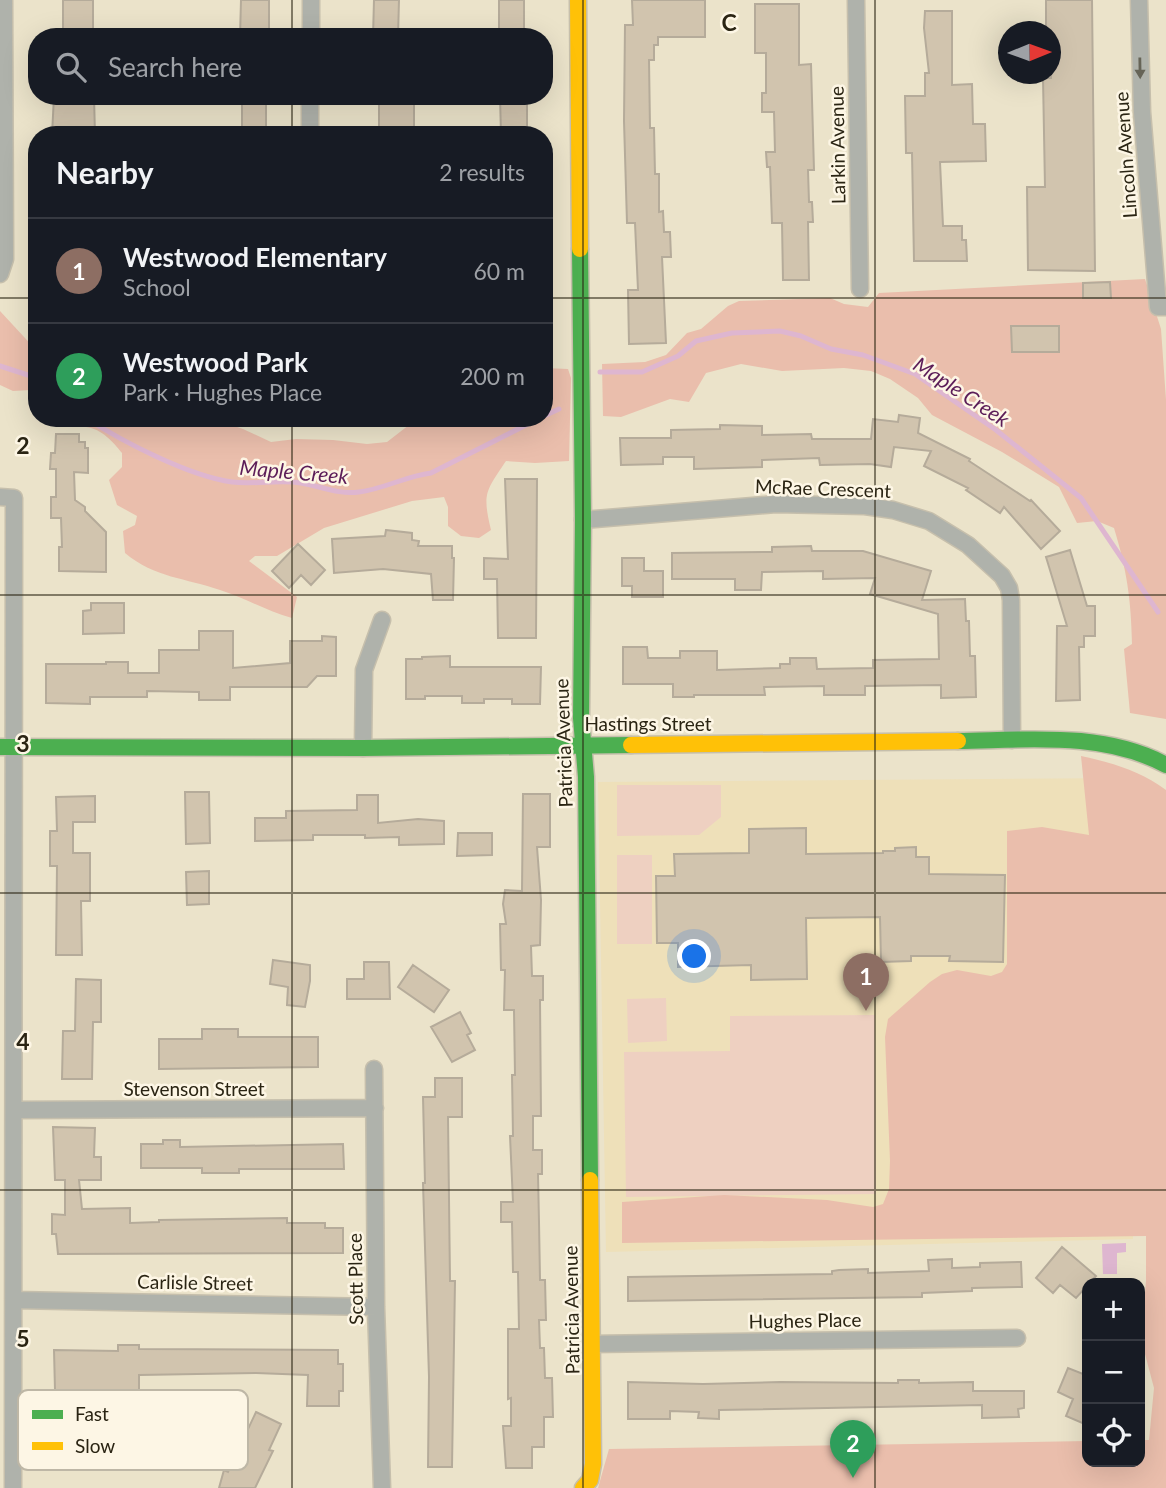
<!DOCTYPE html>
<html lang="en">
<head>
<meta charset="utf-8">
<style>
  body { margin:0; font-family:Lato,sans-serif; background:#20242c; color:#f1f3f6 }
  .controls { position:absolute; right:21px; bottom:21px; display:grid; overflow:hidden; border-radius:14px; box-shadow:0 7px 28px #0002 }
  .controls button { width:63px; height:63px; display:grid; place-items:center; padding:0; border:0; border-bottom:2px solid #363941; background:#171b24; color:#f1f3f6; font:35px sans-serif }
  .compass { position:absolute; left:998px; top:21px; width:63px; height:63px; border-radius:50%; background:#171b24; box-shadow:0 7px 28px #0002; rotate:89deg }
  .you { position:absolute; left:695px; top:957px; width:24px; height:24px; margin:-18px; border:5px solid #fff; border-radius:50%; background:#1a73e8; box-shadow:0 0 0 10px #1a73e833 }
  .badge { display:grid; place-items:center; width:46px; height:46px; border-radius:50%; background:#d93025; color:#fff; font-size:23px; font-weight:700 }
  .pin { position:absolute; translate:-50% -58px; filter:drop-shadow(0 2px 4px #0008) }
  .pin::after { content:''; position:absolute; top:37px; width:24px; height:21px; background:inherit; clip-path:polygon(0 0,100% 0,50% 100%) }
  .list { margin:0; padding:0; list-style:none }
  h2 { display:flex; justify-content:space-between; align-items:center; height:91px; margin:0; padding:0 28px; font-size:30px }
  h2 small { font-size:23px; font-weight:400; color:#9ea1a6 }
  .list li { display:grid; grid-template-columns:46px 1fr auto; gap:21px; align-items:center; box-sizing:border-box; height:105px; padding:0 28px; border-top:2px solid #363941 }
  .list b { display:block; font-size:26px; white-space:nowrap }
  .list p { margin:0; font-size:23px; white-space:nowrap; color:#9ea1a6 }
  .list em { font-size:23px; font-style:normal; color:#9ea1a6 }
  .icon { flex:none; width:38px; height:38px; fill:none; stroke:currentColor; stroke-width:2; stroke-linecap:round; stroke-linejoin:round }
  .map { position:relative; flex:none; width:1166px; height:1488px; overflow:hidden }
  .search { position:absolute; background:#171b24; box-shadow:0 7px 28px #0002; left:28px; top:28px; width:525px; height:77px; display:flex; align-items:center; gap:18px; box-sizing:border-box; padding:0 24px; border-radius:28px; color:#9ea1a6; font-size:26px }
  .panel { position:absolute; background:#171b24; box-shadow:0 7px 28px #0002; left:28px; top:126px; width:525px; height:301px; border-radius:28px }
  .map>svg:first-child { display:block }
  .built { fill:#eee0b9 }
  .green { fill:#eed0c1 }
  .forest { fill:#eabeac }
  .water { fill:#deb6d0 }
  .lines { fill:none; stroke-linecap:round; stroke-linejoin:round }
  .stream { stroke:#deb6d0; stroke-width:5 }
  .building { fill:#d1c4ae; stroke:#b5ab9a; stroke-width:2 }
  .street-casing { stroke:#c6bfac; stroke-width:19 }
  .fast-casing { stroke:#c6bfac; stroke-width:19 }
  .slow-casing { stroke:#c6bfac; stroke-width:19 }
  .street { stroke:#afb2ab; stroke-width:16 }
  .fast { stroke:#4caf50; stroke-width:16 }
  .slow { stroke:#ffc107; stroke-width:16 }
  .oneway { fill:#666457 }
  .grid { fill:none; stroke:#2a2413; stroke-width:2; stroke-opacity:0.55 }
  .labels { text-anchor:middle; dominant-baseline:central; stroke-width:5; stroke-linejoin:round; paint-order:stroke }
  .street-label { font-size:19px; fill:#2a2413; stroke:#fdf6e5 }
  .water-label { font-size:21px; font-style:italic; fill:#5c1d58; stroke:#fdf6e5 }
  .key { fill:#fdf6e5; stroke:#beb7a6; stroke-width:2 }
  .key-label { font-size:19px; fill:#2a2413 }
  .grid-label { font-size:23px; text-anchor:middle; font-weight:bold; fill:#2a2413; stroke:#fdf6e5; stroke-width:5; stroke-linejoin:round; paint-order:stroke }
</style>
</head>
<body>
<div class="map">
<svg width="1166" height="1488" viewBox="0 0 1166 1488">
  <rect width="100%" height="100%" fill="#ebe3ca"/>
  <path class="built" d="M1128 778 1133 1239 606 1252 598 782Z"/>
  <path class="green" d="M617 785H721V817L699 835 617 836Z
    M617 855H652V944H617Z
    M666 998 667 1041 628 1043 627 999Z
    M875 1015 876 1194 626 1197 624 1052 730 1051V1016Z"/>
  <path class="forest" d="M1145 279 1161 329 1166 400V719L1130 713 1124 649 1132 644C1131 599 1127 571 1114 528L1097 521 1077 523 1059 487 1002 452 932 415 918 398 890 379 871 371 844 368 782 371 741 364 706 373 689 402 670 399 621 417 603 416 602 364 645 362 666 355 687 333 701 329 728 306 739 301 830 298 844 304 868 307 879 293Z
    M0 311 37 351V397L31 390 13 391 0 385Z
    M544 368 568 369 571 378 569 461 535 463 506 461C486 491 482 493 491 530L479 538 461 536 448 526V507L444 497 412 501 324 528 277 556H255L249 561 297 597 292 618C267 611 245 598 220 590 186 578 155 578 125 553L123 531 135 525 137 516 117 505 109 480 122 467V453C113 442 102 429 86 427 75 426 69 428 60 418H211L243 429 271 442 296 439 333 440 367 444 387 442 418 418H544Z
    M1081 756C1113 763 1140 771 1166 790V1488H598L609 1449 1087 1441V1462H1140V1440H1149L1154 1388 1141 1339 1146 1281V1236L622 1243V1202L724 1195 827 1200 873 1207 883 1204 889 1189 890 1161 885 1037 888 1019 930 982 942 974 957 970 991 976 1002 972 1007 964V831L1042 827 1089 835Z"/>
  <path class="water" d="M1126 1243V1252L1117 1253V1274H1103L1102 1244Z"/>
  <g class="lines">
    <path class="stream" d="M0 366 37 378
      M600 372H642L678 356 696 341 732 333 780 331 801 336 831 349 863 355 915 374 996 430 1081 498 1158 612
      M544 416 559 409
      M86 418C123 442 189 476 232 482 255 485 279 479 301 483 320 486 339 495 359 492 384 489 406 476 431 473L540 418"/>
  </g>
  <path class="building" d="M63 0H93V37H63Z
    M241 0H269V37H240Z
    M374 0H399L398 37H373Z
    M499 0H524V37H499Z
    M632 0H705V37H658V45H654V60H649L650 128H654L655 174H659V212L663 211 664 232H670L671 257H662L666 343 629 344 628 290H638L635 223H627L624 121 625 25H633Z
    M1046 0H1092L1095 271 1028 270 1027 187H1045L1043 78H1051V32H1046Z
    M755 4H799V65L811 64 814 170H808L809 202H812L813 222H808L809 280H783L782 223H772L770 167H767L766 152H775L774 112H762V93H766V53H755Z
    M925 11H952V85L972 84 973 124H985L986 161 940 162 943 226H962V240H966L967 261H914L912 153H906L905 96H925V73H929L924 28Z
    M54 96H94L95 135H52Z
    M242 96H266V128H242Z
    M379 96H414V135H379Z
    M500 96H527V135H501Z
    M1110 282 1111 298H1083V283Z
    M1011 326H1059V352H1012Z
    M899 415 920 418 918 433 970 459 969 461 1030 501 1031 500 1060 531 1041 549 1004 507 1000 513 966 490 968 488 924 466 931 451 894 447 891 467 870 464 820 465 819 458 762 460V467L694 469V457H663V464L621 465 620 438H671V430L720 429V425L762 426V435L811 434 812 439H871L873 419 898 422Z
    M56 434H79V442H85V448H88V473L74 472 75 500 85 507V511L106 532V572L59 571V547H62L61 518H51V497H56V469H50L51 453H55Z
    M505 479H537L536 638H498L497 579H484V558L508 559Z
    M386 530 412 533V540L419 541 418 546H452V558H454L453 600H433L431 574 383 569 334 573 332 539 385 536Z
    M298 544 325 570 311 585 301 575 289 588 272 571Z
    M811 546 812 551H863L931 571 922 600 965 599 966 621H969L970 656H975L976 697 941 698V685L865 686V695H824V686L764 687 765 695H694V697H673V684H623V647H647L648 658H680V651H717V670L780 668V664H790V658H816L817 669 873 668V660L939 659 938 614 870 594 875 578 823 579V571L762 572 761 590H735V579H672V553L772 552V547Z
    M1070 550 1087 606H1095V636H1084V647H1079L1080 700 1056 701 1057 626H1067L1046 557Z
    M622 558H644V571H663V597H632V586H622Z
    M91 603H124V633L83 634V611L91 610Z
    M199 631H233V668L290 663V641H322V636L336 637V676H317L307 687H230V700H199V692L147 691V697H90V704L46 703V664H106V662H128V673H159V650H199Z
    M450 656V667H541L540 704H512V699H484V703H462V696H425V699H406V659H422V657Z
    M185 792H209L210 843 186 844Z
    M523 794H550V847H537L541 900 540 945 531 946 532 976H543V1000H540L541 1116H533V1150H542V1174H538L539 1222 540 1280H545L546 1320H539L540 1348H544L545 1378H552L553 1417H544V1447H532V1468H506L503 1426H511V1398L508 1399V1329H519L518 1272H513L512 1222H501V1202H513L510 1136H513L512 1075H515L514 1010H504L505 970H501L500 924H506L503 904 505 890 522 891Z
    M357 795H378V823L418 819 444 821V844L399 845V837L365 838V835H313V840L255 841V818H286V811L357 810Z
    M95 796V822H73V853H90V901H81L82 955H56L57 866H50V831H57L56 797Z
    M806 828V854L883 853V851H895V848L916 847V857H929V874L1005 875 1003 962 949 961 950 956H911V961L881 962 880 917 806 918 807 979 751 980V965L678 967V943H657L656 876H675L674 854 749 853V829Z
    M458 833H492V855L457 856Z
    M209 871V904L187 905 186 872Z
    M273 960 310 965V981L305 1007 287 1005 288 987 270 984Z
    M364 962H389L390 999H347V979H364Z
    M413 965 449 990 434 1012 398 987Z
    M76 979 101 980V1022H93L92 1079H62L63 1031H75Z
    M460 1012 471 1033 467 1035 475 1050 452 1062 431 1027Z
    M202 1029H238V1037H318V1067L159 1069V1039H202Z
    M435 1078H462V1117H448L450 1281H455L452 1467H428L429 1377 423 1183H425L423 1097H435Z
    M53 1127 95 1128 94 1157H101V1180H79L82 1209 130 1208V1223L159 1222V1220L287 1218V1223H325V1228H343V1253L58 1254 56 1234H52V1214L65 1215V1180H55Z
    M163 1140H180V1147L343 1144 344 1169H239V1173H202V1168H141V1144H163Z
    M1062 1247 1096 1276 1076 1298 1060 1285 1053 1293 1036 1278Z
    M952 1259V1268L980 1267V1263L1021 1262 1022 1287 972 1288V1291L922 1293V1297L628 1301V1277L832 1274V1271L839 1270 868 1269V1273L929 1271 928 1260Z
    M118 1345H139V1349L338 1350V1364H343V1391H339V1406H307L308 1375 256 1373 139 1375V1391H113L116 1467H63V1439H60L61 1390H55L54 1350 118 1351Z
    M1087 1365V1425L1066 1416 1073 1399 1058 1392 1068 1368 1083 1374Z
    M898 1380H919V1383L973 1382V1391H1024V1408L1018 1409 1019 1417 982 1418V1405L719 1410V1419L698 1418 699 1412 670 1411V1419H628V1382L703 1384 780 1382 898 1383Z
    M256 1412 281 1424 269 1450 273 1451 255 1488H219L224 1470 228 1472Z"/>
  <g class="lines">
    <g class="street-casing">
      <path id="street" d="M856 0 860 289
        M1139 0 1142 112 1158 307H1166
        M311 37V0
        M310 135V96
        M0 274 5 259 4 0
        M0 497 14 498 13 1488
        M583 520 776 504 865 506 893 510 929 521 968 545 1002 576 1009 588 1011 600 1012 740
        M363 748 364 670 382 620
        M374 1069 376 1307 382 1488
        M14 1110 375 1108
        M14 1300 376 1307
        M592 1344 1017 1338"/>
    </g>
    <g class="fast-casing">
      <path id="fast" d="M580 249 583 520 581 718 586 777 590 1180
        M958 741C1027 740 1103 731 1166 765
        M0 747 363 748 631 745"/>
    </g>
    <g class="slow-casing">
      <path id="slow" d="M578 0 580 249
        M631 745 958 741
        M583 1488 590 1480 593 1464 590 1180"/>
    </g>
    <use href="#street" class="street"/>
    <use href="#fast" class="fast"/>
    <use href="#slow" class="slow"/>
  </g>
  <defs><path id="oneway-solid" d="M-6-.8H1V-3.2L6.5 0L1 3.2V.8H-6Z" transform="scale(1.75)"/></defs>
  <use class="oneway" href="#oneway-solid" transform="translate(1140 68) rotate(89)"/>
  <path class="grid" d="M292 0V37M583 0V1488M875 0V1488M292 96V135M0 298H37M544 298H1166M292 418V1488M0 595H1166M0 893H1166M0 1190H1166"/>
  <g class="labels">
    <g class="street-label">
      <text transform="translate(837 145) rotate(-91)">Larkin Avenue</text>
      <text transform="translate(1125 155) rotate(-94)">Lincoln Avenue</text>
      <text transform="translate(823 488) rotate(2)">McRae Crescent</text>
      <text x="648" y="723">Hastings Street</text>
      <text transform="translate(563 743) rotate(-92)">Patricia Avenue</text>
      <text x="194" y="1088">Stevenson Street</text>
      <text transform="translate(355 1279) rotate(-91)">Scott Place</text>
      <text transform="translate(195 1282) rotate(1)">Carlisle Street</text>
      <text transform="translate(571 1310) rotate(-91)">Patricia Avenue</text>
      <text transform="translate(805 1320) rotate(-1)">Hughes Place</text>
    </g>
    <g class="water-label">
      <text transform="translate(962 391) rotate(33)">Maple Creek</text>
      <text transform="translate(294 471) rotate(5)">Maple Creek</text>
    </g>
  </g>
  <rect x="18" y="1390" width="230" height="80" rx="10" class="key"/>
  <rect x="32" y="1410" width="31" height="9" fill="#4caf50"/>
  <rect x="32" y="1442" width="31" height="8" fill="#ffc107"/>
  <g class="key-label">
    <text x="75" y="1421">Fast</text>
    <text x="75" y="1453">Slow</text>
  </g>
  <g class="grid-label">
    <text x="729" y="31">C</text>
    <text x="23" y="454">2</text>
    <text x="23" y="752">3</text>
    <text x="23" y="1050">4</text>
    <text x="23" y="1347">5</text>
  </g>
</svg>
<div class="controls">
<button>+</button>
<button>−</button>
<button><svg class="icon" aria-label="locate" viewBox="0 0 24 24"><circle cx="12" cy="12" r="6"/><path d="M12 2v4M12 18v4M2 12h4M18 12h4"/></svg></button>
</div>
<svg class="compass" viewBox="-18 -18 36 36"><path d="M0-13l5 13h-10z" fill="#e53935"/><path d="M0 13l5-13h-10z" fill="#9ea1a6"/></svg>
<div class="you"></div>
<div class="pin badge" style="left:866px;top:1011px;background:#8d6e63">1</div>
<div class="pin badge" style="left:853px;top:1478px;background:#2e9e5b">2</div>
<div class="search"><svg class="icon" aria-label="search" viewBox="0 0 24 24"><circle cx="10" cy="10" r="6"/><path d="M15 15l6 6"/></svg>Search here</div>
<section class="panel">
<h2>Nearby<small>2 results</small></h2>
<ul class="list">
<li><span class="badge" style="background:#8d6e63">1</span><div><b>Westwood Elementary</b><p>School</p></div><em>60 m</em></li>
<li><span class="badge" style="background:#2e9e5b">2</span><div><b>Westwood Park</b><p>Park · Hughes Place</p></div><em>200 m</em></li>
</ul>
</section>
</div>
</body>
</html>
